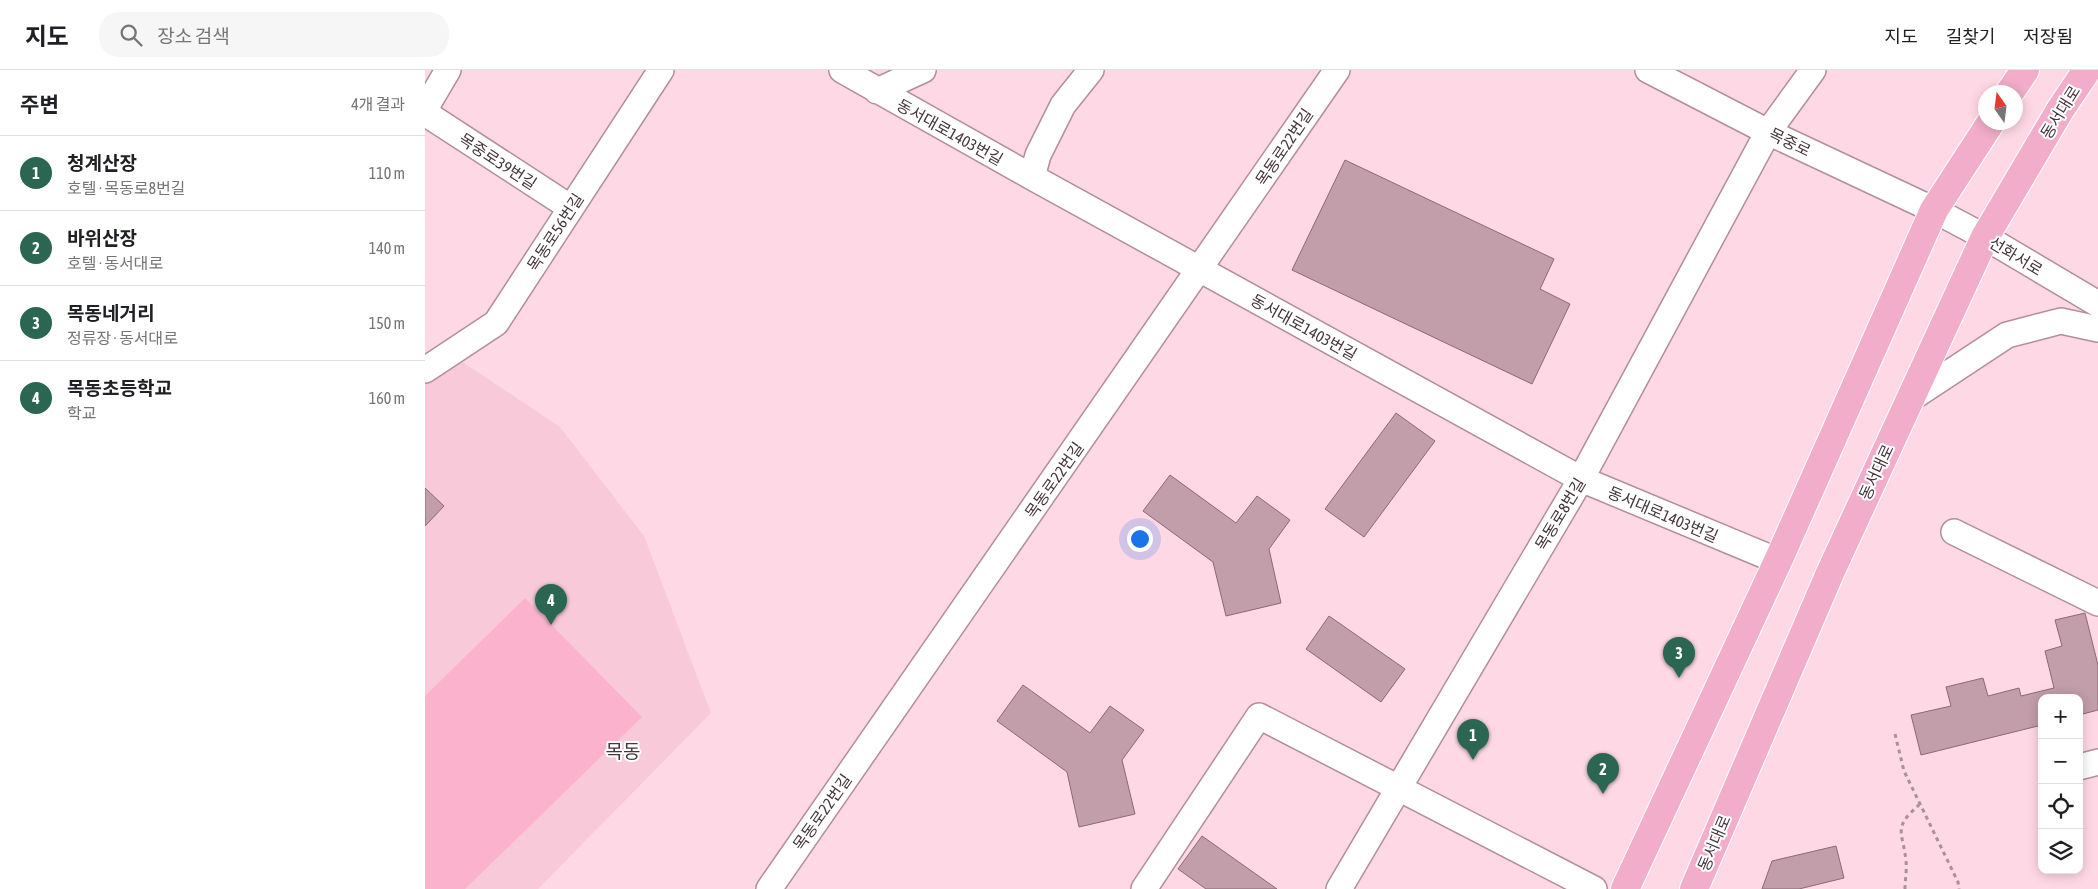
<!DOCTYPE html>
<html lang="ko">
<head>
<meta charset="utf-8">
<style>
  body { margin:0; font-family:"Asap Condensed","Noto Sans KR",sans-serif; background:#f6f6f6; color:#202124 }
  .controls { position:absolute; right:15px; bottom:15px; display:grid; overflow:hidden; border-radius:10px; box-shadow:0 2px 12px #0003 }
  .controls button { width:45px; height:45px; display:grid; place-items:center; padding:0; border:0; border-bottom:1px solid #e0e0e0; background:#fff; color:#202124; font:25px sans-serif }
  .compass { position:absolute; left:1553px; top:15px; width:45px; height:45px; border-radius:50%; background:#fff; box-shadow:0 2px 12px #0003; rotate:346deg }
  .you { position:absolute; left:714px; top:468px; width:18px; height:18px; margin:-12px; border:4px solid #fff; border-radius:50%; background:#1a73e8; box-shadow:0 0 0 8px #1a73e833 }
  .badge { display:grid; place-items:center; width:32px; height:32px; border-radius:50%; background:#2a6651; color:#fff; font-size:16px; font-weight:700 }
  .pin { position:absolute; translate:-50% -41px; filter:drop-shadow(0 1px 2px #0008) }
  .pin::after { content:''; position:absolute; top:26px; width:18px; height:15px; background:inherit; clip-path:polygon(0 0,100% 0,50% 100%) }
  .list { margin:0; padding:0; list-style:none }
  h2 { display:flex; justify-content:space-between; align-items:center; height:65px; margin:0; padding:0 20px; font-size:21px }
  h2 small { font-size:16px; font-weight:400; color:#757577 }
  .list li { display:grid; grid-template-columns:32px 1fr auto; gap:15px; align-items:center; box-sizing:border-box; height:75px; padding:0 20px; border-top:1px solid #e0e0e0 }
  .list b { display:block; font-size:19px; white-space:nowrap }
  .list p { margin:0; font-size:16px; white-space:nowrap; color:#757577 }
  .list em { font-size:16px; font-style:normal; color:#757577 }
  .icon { flex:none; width:28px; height:28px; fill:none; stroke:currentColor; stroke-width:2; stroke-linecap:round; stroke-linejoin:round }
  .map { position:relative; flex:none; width:1673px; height:819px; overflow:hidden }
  header { display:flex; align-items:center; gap:30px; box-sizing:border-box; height:70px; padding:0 25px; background:#fff; border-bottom:1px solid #e0e0e0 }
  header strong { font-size:24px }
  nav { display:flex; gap:28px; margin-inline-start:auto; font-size:18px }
  .search { width:350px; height:45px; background:#f6f6f6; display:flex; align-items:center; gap:12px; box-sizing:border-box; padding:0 18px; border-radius:20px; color:#757577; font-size:19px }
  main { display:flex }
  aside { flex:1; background:#fff }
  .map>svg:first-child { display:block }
  .built { fill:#f8c9d9 }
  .green { fill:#fbb3cd }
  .building { fill:#c29daa; stroke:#8c6975 }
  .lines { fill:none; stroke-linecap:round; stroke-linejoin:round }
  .minor-casing { stroke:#b28e9a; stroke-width:28 }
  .major-casing { stroke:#fff; stroke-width:30 }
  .path { stroke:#ab8f99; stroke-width:3; stroke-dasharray:4 4; stroke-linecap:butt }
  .minor { stroke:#fff; stroke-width:25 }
  .major { stroke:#f1adc9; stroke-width:28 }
  .labels { text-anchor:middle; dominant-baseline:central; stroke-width:4; stroke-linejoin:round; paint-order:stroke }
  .street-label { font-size:16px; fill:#46363c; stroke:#fff }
  .quarter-label { font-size:19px; fill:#46363c; stroke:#fff }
</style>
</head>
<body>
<header>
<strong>지도</strong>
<div class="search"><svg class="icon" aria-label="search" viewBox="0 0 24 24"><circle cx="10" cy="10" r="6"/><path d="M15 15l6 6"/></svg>장소 검색</div>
<nav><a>지도</a><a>길찾기</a><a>저장됨</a></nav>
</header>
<main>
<aside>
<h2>주변<small>4개 결과</small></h2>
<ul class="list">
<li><span class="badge">1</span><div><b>청계산장</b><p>호텔 · 목동로8번길</p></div><em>110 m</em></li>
<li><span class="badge">2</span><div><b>바위산장</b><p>호텔 · 동서대로</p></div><em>140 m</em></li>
<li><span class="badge">3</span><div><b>목동네거리</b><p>정류장 · 동서대로</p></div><em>150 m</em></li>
<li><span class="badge">4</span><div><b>목동초등학교</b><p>학교</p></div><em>160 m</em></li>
</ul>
</aside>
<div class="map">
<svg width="1673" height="819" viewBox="0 0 1673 819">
  <rect width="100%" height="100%" fill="#ffd8e5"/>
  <path class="built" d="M30 287 135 357 219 466 286 643 113 819H0V303Z"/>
  <path class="green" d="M100 528 217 647 40 819H0V626Z"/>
  <path class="building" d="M920 90 1129 189 1115 219 1145 234 1107 314 867 200Z
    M971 343 1010 371 939 467 900 439Z
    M745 405 811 453 832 426 865 450 844 479 856 533 801 546 788 492 718 441Z
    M0 418 19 436 0 456Z
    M1660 543 1673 595V640L1654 645V628H1617V655L1496 685 1486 645 1526 636 1521 617 1558 608 1563 626 1594 618 1596 626 1629 618 1620 581 1637 576 1630 550Z
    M904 546 980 599 956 632 881 579Z
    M598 615 665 663 685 636 719 660 697 690 710 744 654 757 642 702 572 651Z
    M777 766 852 819H781L753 799Z
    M1411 776 1419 808 1374 819H1337L1347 791Z"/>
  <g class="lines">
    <g class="minor-casing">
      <path id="minor" d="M417 0 607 107 1156 409 1353 491
        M1223 0 1343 62 1509 140 1560 167 1673 234
        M452 21 498 0
        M0 39 23 0
        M0 43 146 138
        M607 107 613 85 638 35 666 0
        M0 300 71 253 236 0
        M1485 329 1582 265 1636 251 1673 259
        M1529 462 1673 533
        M1654 697 1673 692
        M344 819 912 0
        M719 819 834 646 1169 819
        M914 819 1156 409 1343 62 1388 0"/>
    </g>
    <g class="major-casing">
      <path id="major" d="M1585 22 1600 0
        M1200 819 1353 491 1509 140 1566 52
        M1269 819 1405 503 1560 167 1635 40 1662 0"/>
    </g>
    <path class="path" d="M1470 664 1479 701 1533 812 1534 819
      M1480 819C1480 810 1482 800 1481 791 1478 762 1467 758 1494 735"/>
    <use href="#minor" class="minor"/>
    <use href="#major" class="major"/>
  </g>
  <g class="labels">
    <g class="street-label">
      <text transform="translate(1635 42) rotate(-58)">동서대로</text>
      <text transform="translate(525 62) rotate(29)">동서대로1403번길</text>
      <text transform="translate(1365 72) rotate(26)">목중로</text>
      <text transform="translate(859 77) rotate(-56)">목동로22번길</text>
      <text transform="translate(73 91) rotate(33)">목중로39번길</text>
      <text transform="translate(130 162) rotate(-57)">목동로56번길</text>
      <text transform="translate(1591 186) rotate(31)">선화서로</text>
      <text transform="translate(879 257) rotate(29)">동서대로1403번길</text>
      <text transform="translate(1451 402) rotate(-65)">동서대로</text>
      <text transform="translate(629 410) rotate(-55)">목동로22번길</text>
      <text transform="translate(1135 444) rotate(-59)">목동로8번길</text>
      <text transform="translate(1238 444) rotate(23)">동서대로1403번길</text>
      <text transform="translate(397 742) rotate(-55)">목동로22번길</text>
      <text transform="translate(1289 773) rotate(-67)">동서대로</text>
    </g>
    <g class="quarter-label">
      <text x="198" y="681">목동</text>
    </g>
  </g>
</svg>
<div class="controls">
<button>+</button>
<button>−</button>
<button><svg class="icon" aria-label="locate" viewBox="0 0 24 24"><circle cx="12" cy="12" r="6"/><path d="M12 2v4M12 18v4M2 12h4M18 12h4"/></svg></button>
<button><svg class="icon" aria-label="layers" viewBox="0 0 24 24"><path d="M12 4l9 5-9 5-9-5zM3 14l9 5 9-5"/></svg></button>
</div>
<svg class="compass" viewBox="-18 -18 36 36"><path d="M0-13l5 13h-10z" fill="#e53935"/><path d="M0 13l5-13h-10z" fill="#757577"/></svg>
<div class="you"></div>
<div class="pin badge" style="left:1048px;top:690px">1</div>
<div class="pin badge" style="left:1178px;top:724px">2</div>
<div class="pin badge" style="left:1254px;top:608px">3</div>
<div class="pin badge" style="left:126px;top:555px">4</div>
</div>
</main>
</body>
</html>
